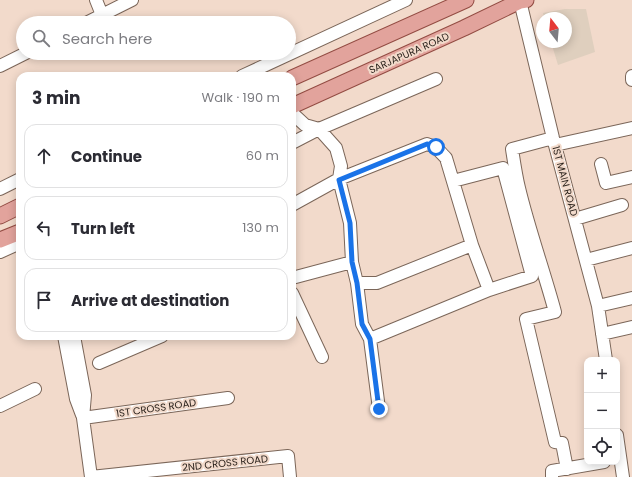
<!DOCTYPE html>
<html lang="en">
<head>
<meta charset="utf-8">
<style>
  body { margin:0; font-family:Poppins,sans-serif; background:#f7f7f7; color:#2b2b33 }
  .controls { position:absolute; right:12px; bottom:12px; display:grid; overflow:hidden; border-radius:8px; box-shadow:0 2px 10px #0003 }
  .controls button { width:36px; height:36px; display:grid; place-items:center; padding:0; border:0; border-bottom:1px solid #e1e1e2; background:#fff; color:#2b2b33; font:20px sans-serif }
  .compass { position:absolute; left:536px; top:12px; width:36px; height:36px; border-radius:50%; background:#fff; box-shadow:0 2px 10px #0003; rotate:344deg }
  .stop { position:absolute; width:12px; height:12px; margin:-9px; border:3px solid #1a73e8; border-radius:50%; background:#fff }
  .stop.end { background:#1a73e8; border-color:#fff; box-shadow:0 1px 4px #0008 }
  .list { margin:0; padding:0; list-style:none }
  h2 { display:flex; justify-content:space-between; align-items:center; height:52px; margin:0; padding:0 16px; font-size:17px }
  h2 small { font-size:13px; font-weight:400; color:#7c7c81 }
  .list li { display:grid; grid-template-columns:26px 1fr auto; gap:12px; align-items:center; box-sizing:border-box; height:64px; margin:0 8px 8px; padding:0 8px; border:1px solid #e1e1e2; border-radius:12px }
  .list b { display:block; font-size:15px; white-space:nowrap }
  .list em { font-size:13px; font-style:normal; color:#7c7c81 }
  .icon { flex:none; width:22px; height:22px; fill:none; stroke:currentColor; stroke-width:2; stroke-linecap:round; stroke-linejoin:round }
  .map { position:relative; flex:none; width:632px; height:477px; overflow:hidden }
  .search { position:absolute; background:#fff; box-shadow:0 2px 10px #0003; left:16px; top:16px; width:280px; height:44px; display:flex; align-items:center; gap:10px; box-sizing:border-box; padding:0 14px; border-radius:22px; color:#7c7c81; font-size:15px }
  .panel { position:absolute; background:#fff; box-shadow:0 2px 10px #0003; left:16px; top:72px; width:280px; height:268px; border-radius:12px }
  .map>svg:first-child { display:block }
  .education { fill:#dfcfbe }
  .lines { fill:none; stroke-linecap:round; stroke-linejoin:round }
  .minor-casing { stroke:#7b6659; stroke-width:14 }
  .major-casing { stroke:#934c43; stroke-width:17 }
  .minor { stroke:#fff; stroke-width:12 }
  .major { stroke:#e2a39c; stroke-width:15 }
  .route { stroke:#1a73e8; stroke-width:5 }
  .labels { text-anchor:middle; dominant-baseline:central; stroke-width:4; stroke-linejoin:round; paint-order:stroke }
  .street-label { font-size:10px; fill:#261e18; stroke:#f2dacb }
</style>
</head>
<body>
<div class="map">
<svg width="632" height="477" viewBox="0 0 632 477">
  <rect width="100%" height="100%" fill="#f2dacb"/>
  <path class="education" d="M565 9H586L595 52 558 65 551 42H566V18H544L543 13Z"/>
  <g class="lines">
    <g class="minor-casing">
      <path id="minor" d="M96 0 102 15
        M520 1 553 138 598 306 606 360
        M86 23 132 0
        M0 66 26 53
        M242 76 406 0
        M632 76V80
        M292 113 305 125 319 129 336 148 341 166 339 179 350 223 352 262 357 283 362 324 370 339 379 409
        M553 138 512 149C514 162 516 176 519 188 529 230 544 271 555 312L526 319 555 442 562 443 567 469
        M292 143 319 129 436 79
        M555 145 632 128
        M601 164 606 183 632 177
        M453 181 503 168 532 276 489 290
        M0 189 20 179
        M292 205 339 179 427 144C436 146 440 152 446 158L472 245 377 283H357
        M575 219 622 205
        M0 252 20 243
        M586 260 632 248
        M292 278 352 262
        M292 293 322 357
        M598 306 632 298
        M602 334 632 327
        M64 336 76 399 82 415
        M74 336 85 395 83 418 91 477
        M370 339 489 290 472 245
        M99 363 162 336
        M0 406 35 389
        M83 418 228 398
        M617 435 623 477
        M91 477 288 456 290 477
        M552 477V471L604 462"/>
    </g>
    <g class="major-casing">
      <path id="major" d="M292 78 466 0
        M292 106 464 28 520 1 526 0
        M0 216 20 206
        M0 240 20 232"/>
    </g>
    <use href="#minor" class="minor"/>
    <use href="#major" class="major"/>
  </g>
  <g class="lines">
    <path class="route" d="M379 409 370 339 362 324 357 283 352 262 350 223 339 180 427 144 432 145 436 147"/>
  </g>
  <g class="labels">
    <g class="street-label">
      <text transform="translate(409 53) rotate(-24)">SARJAPURA ROAD</text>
      <text transform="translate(565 181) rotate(75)">1ST MAIN ROAD</text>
      <text transform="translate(156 408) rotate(-8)">1ST CROSS ROAD</text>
      <text transform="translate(225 463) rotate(-6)">2ND CROSS ROAD</text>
    </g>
  </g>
</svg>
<div class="controls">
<button>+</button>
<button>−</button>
<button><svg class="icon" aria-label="locate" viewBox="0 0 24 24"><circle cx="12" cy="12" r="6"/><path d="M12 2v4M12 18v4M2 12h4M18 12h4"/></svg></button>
</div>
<svg class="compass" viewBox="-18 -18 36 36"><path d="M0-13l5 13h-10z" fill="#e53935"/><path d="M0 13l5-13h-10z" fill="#7c7c81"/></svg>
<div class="stop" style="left:436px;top:147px"></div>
<div class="stop end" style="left:379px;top:409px"></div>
<div class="search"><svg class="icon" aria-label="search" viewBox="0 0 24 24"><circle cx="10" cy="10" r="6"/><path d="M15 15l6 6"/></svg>Search here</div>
<section class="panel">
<h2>3 min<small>Walk · 190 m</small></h2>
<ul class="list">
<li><svg class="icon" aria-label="ahead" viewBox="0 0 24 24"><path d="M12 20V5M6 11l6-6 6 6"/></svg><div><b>Continue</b></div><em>60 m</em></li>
<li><svg class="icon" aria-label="left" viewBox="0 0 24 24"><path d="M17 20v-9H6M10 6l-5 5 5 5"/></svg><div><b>Turn left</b></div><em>130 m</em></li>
<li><svg class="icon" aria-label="arrive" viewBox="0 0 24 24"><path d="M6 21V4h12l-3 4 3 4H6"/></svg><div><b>Arrive at destination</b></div></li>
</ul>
</section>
</div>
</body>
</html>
